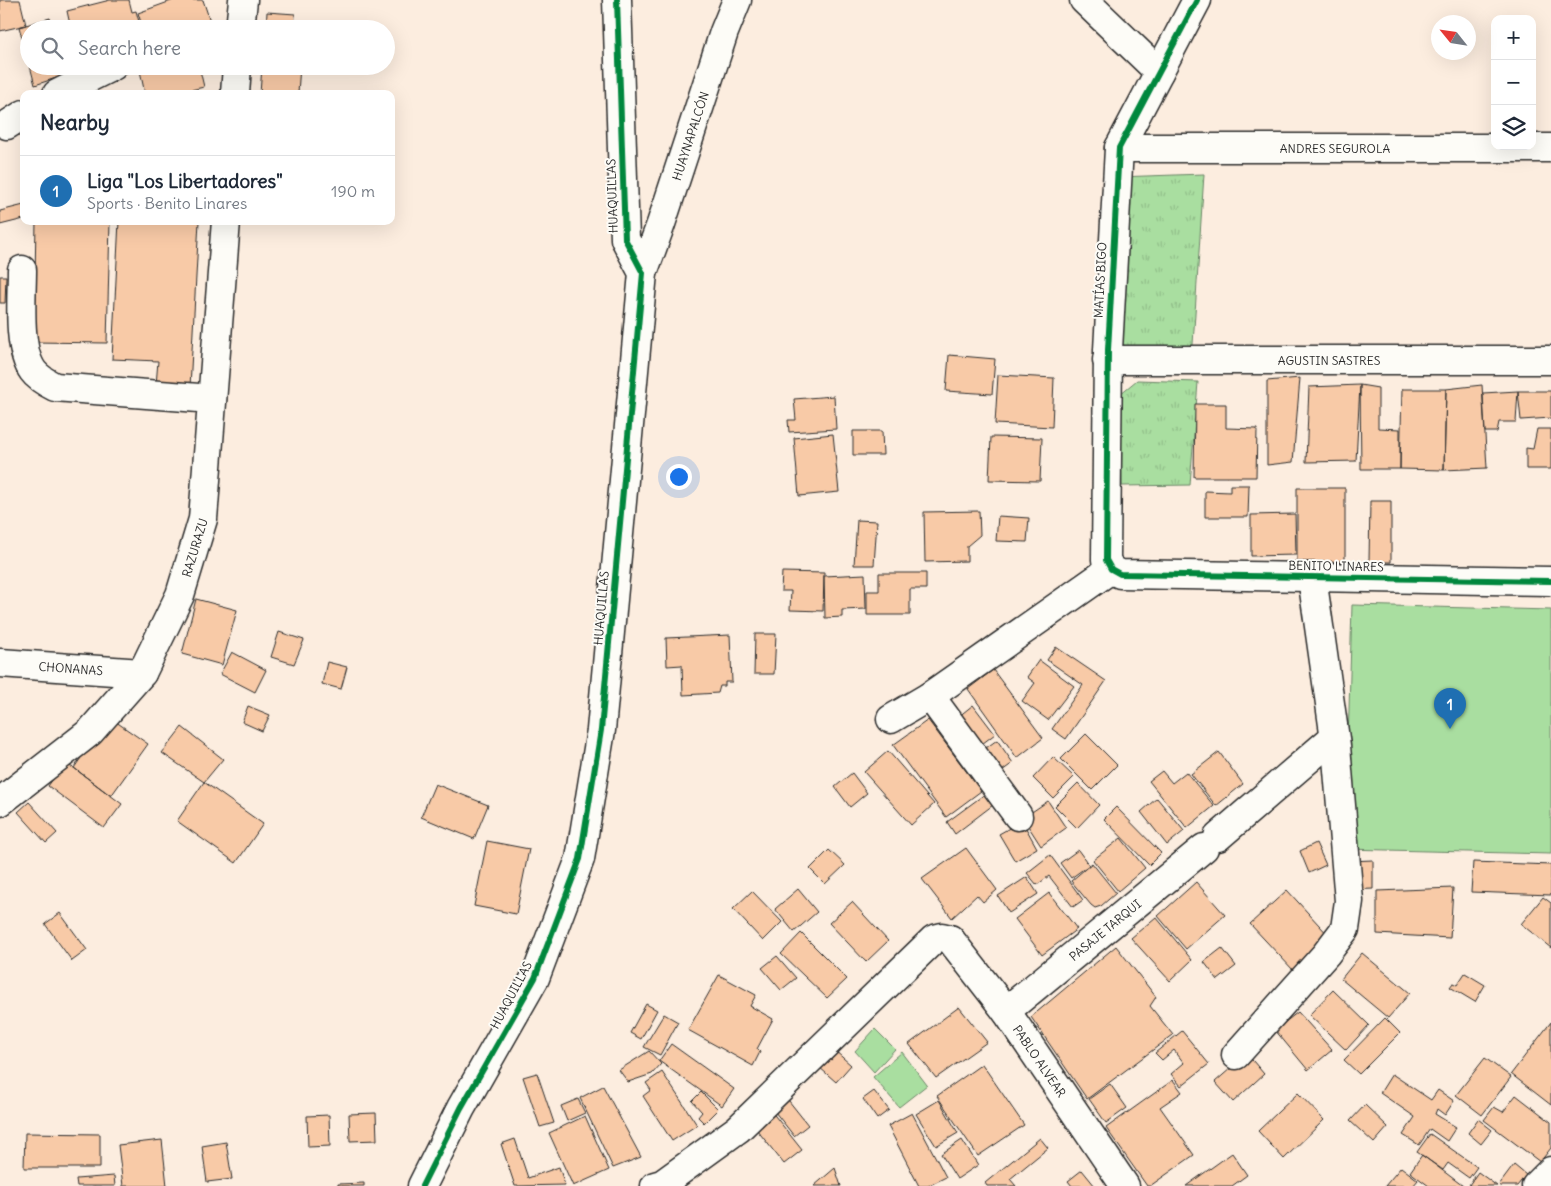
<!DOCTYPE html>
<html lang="en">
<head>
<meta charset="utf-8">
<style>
  body { margin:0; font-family:Delius,sans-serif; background:#f2f2f3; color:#1f2937 }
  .controls { position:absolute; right:15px; top:15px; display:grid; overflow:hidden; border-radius:10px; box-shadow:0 5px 20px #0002 }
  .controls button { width:45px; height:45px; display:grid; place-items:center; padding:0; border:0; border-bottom:1px solid #e0e1e3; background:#fff; color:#1f2937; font:25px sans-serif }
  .compass { position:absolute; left:1431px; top:15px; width:45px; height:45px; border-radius:50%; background:#fff; box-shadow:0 5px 20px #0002; rotate:300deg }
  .you { position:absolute; left:678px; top:476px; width:18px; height:18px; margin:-12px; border:4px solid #fff; border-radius:50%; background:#1a73e8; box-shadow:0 0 0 8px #1a73e833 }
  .badge { display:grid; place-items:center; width:32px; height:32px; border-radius:50%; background:#1f6fb2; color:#fff; font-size:16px; font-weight:700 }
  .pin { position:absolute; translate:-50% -41px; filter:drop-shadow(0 1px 2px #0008) }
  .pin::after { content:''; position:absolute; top:26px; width:18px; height:15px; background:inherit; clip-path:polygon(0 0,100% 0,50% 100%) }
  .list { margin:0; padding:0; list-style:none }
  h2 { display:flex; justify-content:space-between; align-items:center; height:65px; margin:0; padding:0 20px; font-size:21px }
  h2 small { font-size:16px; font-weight:400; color:#747a83 }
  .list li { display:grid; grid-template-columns:32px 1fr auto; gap:15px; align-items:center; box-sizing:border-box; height:70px; padding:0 20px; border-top:1px solid #e0e1e3 }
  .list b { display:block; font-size:19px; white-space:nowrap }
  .list p { margin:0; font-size:16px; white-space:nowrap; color:#747a83 }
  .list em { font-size:16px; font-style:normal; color:#747a83 }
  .icon { flex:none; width:28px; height:28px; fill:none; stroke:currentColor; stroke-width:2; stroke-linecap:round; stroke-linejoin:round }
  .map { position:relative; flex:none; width:1551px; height:1186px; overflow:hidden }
  .search { position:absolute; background:#fff; box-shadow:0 5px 20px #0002; left:20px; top:20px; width:375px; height:55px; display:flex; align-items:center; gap:12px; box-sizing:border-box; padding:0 18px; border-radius:28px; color:#747a83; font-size:19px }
  .panel { position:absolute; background:#fff; box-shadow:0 5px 20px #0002; left:20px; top:90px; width:375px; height:135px; border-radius:10px }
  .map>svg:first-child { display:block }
  .grass { fill:#a9dea0; stroke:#6a8466 }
  .park { fill:url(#park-tufts); stroke:#6a8466 }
  .building { fill:#f8caa7; stroke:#2b2b2b }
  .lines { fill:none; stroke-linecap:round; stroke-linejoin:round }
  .minor-casing { stroke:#2b2b2b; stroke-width:31 }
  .minor { stroke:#fdfcf7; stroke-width:28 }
  .cycleway-casing { stroke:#fdfcf7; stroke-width:9 }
  .cycleway { stroke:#00873e; stroke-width:6 }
  .labels { text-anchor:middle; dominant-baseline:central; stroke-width:4; stroke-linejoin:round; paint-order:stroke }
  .street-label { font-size:12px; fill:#2b2b2b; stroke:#fdfcf7 }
</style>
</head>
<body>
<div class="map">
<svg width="1551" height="1186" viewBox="0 0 1551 1186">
  <defs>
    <pattern id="park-tufts" width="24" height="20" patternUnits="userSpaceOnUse" patternTransform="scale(1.25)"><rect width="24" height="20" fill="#a9dea0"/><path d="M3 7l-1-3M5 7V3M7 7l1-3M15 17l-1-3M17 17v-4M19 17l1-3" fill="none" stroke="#92bf8a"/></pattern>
  </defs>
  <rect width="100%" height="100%" fill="#fceddf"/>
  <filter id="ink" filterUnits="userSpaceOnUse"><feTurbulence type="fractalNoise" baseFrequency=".02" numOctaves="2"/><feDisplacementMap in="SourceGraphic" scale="10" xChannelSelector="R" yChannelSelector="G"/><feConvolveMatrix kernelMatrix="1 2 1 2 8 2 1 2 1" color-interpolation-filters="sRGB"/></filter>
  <g filter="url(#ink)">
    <path class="grass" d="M1352 605 1551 610V854L1345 849Z
      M875 1029 895 1049 874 1072 855 1051Z
      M902 1052 927 1085 899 1107 873 1077Z"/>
    <path class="park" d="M1204 174 1192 360 1108 350 1117 177Z
      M1137 380 1198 382 1190 485 1122 486 1120 394Z"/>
    <path class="building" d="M0 0H20L26 25 0 31Z
      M110 0H129L132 12 136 11 141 29H71L67 11Z
      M174 0H203L210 21 187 29H143L138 13Z
      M267 12 295 14 294 29H266Z
      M50 18 53 29H29V63L19 27Z
      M30 66H73L74 68 64 71 65 75 35 85Z
      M139 66H199L204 87 173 94H145Z
      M262 66H300L298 93 260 94Z
      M24 205V219L0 225V211Z
      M36 221H110L107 343 34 342Z
      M119 221H199L190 387 156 385 158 361 112 359Z
      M0 276H6L5 303H0Z
      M949 355 995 359 992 394 946 391Z
      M998 375 1054 378 1052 427 995 424Z
      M1300 378 1293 462 1267 465V381Z
      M1360 385 1356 461 1306 462 1309 387Z
      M1360 385 1378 388V428L1400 429V469H1361Z
      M1482 385 1487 468 1444 470 1446 389Z
      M1402 389H1446L1444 470 1400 469Z
      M1518 391 1516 422H1499L1497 432H1485L1483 393Z
      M1518 391H1551V418L1521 420Z
      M834 396 836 429 789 432 788 420H796L794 399Z
      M1195 404H1226V428L1257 429 1256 477H1194Z
      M1537 429H1551V469H1526V448L1533 449Z
      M853 431H882L883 455H853Z
      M833 434 839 492 799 496 794 438Z
      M991 437 1042 438 1040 481 989 480Z
      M1230 485H1249L1248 517H1205V491L1230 492Z
      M1297 488H1345V561L1297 562Z
      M1370 501H1391V562H1369Z
      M979 511 980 535 967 546V561L925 562 924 512Z
      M1295 514 1296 555 1251 556V515Z
      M998 516 1029 518 1027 542 996 541Z
      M857 520 877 521 874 565H854Z
      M782 572 824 573 823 611 790 610 791 591H781Z
      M879 573H926V589H910V615H867V591H879Z
      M865 574 866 609 842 610V617L825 618 824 576Z
      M196 599 237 610 222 665 182 654Z
      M279 632 304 640 294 664 271 657Z
      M755 634H776L774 674H754Z
      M730 635 732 682H725V686H720L718 693 683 695 682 665 667 666 666 638Z
      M1056 647 1106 681 1066 739 1052 729 1083 685 1047 660Z
      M232 652 266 670 255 692 220 674Z
      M1039 660 1074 686 1048 720 1022 701 1035 683 1027 677Z
      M327 662 347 667 341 689 322 684Z
      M993 670 1043 738 1017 758 968 689Z
      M973 705 995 734 974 750 953 721Z
      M248 706 270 715 262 731 242 722Z
      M109 717 148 744 111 796 74 768Z
      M928 720 981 791 946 817 893 745Z
      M182 727 223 759 204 782 162 753Z
      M1086 734 1117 765 1092 790 1061 759Z
      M997 740 1013 763 995 776 979 753Z
      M888 751 934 804 911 825 864 772Z
      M1219 752 1243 784 1216 806 1191 774Z
      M1053 757 1074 777 1053 798 1033 778Z
      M64 764 74 768 122 804 104 828 48 786Z
      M1162 771 1172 783 1186 772 1214 806 1187 828 1149 781Z
      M852 773 867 793 850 807 835 787Z
      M204 782 263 824 236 863 177 821Z
      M1078 783 1099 805 1077 828 1055 806Z
      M435 784 488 805 474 839 421 817Z
      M985 794 993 805 955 834 947 822Z
      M1157 798 1184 831 1167 845 1141 812Z
      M1048 801 1066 828 1041 846 1023 818Z
      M29 802 57 833 46 843 18 812Z
      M1116 807 1161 853 1149 865 1104 819Z
      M1022 821 1037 848 1015 861 999 834Z
      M1121 838 1145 868 1118 891 1093 860Z
      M487 841 529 849 516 914 474 906Z
      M1316 843 1326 865 1309 873 1300 851Z
      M966 848 997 890 983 902 977 895 952 918 922 879Z
      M829 850 845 865 825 884 810 869Z
      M1078 850 1089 865 1071 878 1060 863Z
      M1050 855 1083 900 1073 907 1049 876 1037 885 1027 873Z
      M1373 860V889L1349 890V861Z
      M1473 862 1551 865V895L1471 892Z
      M1092 863 1116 893 1101 906 1095 908 1091 905 1071 881Z
      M1027 877 1038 894 1009 913 998 896Z
      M1196 882 1225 915 1186 949 1158 916Z
      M1453 888 1450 938 1377 934V891Z
      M798 889 817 912 794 932 775 909Z
      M1287 890 1330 937 1294 971 1250 924Z
      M752 891 782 922 763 941 733 909Z
      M1049 893 1077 929 1042 955 1015 919Z
      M1543 897 1551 903V948L1521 924Z
      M852 902 888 941 866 962 829 923Z
      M60 913 87 950 72 961 45 924Z
      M1156 917 1192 960 1170 981 1131 938Z
      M801 933 847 979 827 998 781 954Z
      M1116 946 1156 997 1150 1006 1173 1035 1087 1099 1031 1017Z
      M1222 948 1236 966 1218 980 1204 962Z
      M1362 953 1410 993 1388 1018 1341 979Z
      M777 956 796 978 781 990 762 968Z
      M1465 973 1485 985 1475 1002 1450 987 1453 983 1457 985Z
      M719 975 756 995 750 1006 773 1019 757 1049 760 1052 753 1066 688 1030Z
      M1333 990 1369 1025 1346 1050 1309 1015Z
      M646 1004 657 1010 641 1039 630 1033Z
      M959 1007 987 1042 936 1078 909 1044Z
      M1298 1012 1332 1050 1308 1070 1275 1030Z
      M664 1014 678 1022 660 1055 644 1047Z
      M1385 1018 1400 1033 1359 1074 1344 1060Z
      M1551 1022V1105L1511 1074Z
      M1182 1031 1209 1064 1181 1086 1171 1074 1184 1063 1174 1050 1162 1060 1155 1053Z
      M671 1044 734 1089 722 1106 659 1061Z
      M834 1050 851 1065 836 1082 819 1067Z
      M649 1051 661 1064 652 1074 628 1082 619 1070Z
      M1247 1054 1264 1074 1233 1102 1215 1082Z
      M1485 1058 1511 1077 1482 1115 1456 1095Z
      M982 1064 1024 1125 978 1156 937 1096Z
      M662 1072 697 1125 672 1141 643 1096 651 1090 646 1083Z
      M537 1073 554 1123 540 1127 523 1077Z
      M1392 1074 1431 1100 1438 1090 1454 1101 1445 1115 1437 1109 1435 1114 1456 1127 1447 1141 1430 1129 1419 1145 1403 1135 1415 1117 1380 1093Z
      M1173 1080 1182 1092 1160 1107 1194 1155 1150 1186H1147L1106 1128Z
      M1110 1084 1127 1108 1106 1123 1089 1099Z
      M603 1086 641 1157 613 1168 580 1098Z
      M874 1091 889 1110 877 1119 863 1099Z
      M701 1092 718 1109 704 1123 698 1117 702 1112 692 1101Z
      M1298 1093 1324 1120 1284 1159 1258 1131Z
      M1516 1095 1551 1122V1148L1540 1162 1484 1120 1494 1107 1503 1112Z
      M785 1096 808 1125 794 1136 771 1107Z
      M578 1099 585 1113 567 1121 561 1106Z
      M939 1100 958 1133 936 1146 916 1114Z
      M1365 1105 1388 1127 1374 1143 1350 1121Z
      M771 1111 802 1150 784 1164 753 1125Z
      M376 1113 377 1140 350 1141 349 1114Z
      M912 1113 946 1177 928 1186H919L888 1126Z
      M329 1115 330 1146 308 1147 307 1116Z
      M585 1116 609 1170 573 1186 549 1133Z
      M1478 1119 1492 1130 1481 1144 1468 1133Z
      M25 1133 100 1134V1168H24Z
      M1430 1134 1477 1167 1469 1178 1448 1163 1443 1170 1417 1152Z
      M1040 1138 1048 1148 1010 1179 1016 1186H987L985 1183Z
      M515 1139 528 1178 559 1167 565 1185 515 1186 501 1144Z
      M162 1140 167 1186H123L118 1145Z
      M962 1140 978 1165 957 1179 941 1154Z
      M226 1142 232 1179 207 1182 202 1146Z
      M1232 1153 1247 1175 1232 1186H1186Z
      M1422 1155 1463 1186H1429L1410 1172Z
      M1514 1165 1526 1175 1517 1186H1501L1499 1185Z
      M1401 1167 1418 1180 1413 1186H1385Z
      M835 1168 841 1186H814Z
      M1082 1170 1095 1186H1072L1068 1181Z
      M1478 1172 1497 1186H1471L1469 1185Z
      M114 1176 115 1186H77L76 1179Z
      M364 1183V1186H338V1184Z"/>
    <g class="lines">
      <g class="minor-casing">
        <g id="minor">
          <path d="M1084 0 1159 72"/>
          <path d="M1197 0 1119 148 1108 350 1106 560 1111 569 1120 574 1551 581"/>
          <path d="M240 29 243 0"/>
          <path d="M57 94 113 66"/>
          <path d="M235 94 237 66"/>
          <path d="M7 125 24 114"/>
          <path id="s1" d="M1119 148H1551"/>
          <path d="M22 270C22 296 17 349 33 371 38 378 47 383 55 387L212 399"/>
          <path id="s2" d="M643 273 661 224 724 32 737 0"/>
          <path id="s3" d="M1107 360H1551"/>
          <path id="s4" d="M0 663 142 673"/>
          <path d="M930 696 1018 816"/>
          <path d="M891 719 930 696 1111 569"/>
          <path id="s5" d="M0 802 90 732 142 673 180 595 203 519 226 221"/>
          <path d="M1218 837 1334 737"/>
          <path id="s6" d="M1006 1011 1204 848"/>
          <path d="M1236 1055 1326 954 1345 929 1349 901 1336 746 1312 577"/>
          <path d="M422 1186 461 1108 535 978 580 859 601 730 643 273 625 239 617 0"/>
          <path id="s7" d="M655 1186 662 1184 738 1129 934 939 942 937 950 939 1006 1011 1125 1186"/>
          <path d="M1536 1186 1551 1171"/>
        </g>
      </g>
      <use href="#minor" class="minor"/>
      <g class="cycleway-casing">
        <path id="cycleway" d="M1197 0 1119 148 1108 350 1106 560 1111 569 1120 574 1551 581
          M422 1186 461 1108 535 978 580 859 601 730 643 273 625 239 617 0"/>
      </g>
      <use href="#cycleway" class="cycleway"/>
    </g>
  </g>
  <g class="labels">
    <g class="street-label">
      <text stroke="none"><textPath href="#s2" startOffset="145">HUAYNAPALCÓN</textPath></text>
      <text stroke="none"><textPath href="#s1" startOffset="216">ANDRES SEGUROLA</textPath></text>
      <text transform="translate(612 196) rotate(-92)">HUAQUILLAS</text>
      <text transform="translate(1100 280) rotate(-87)">MATÍAS BIGO</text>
      <text stroke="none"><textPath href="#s3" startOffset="222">AGUSTIN SASTRES</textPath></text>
      <text stroke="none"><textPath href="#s5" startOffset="329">RAZURAZU</textPath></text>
      <text transform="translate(1336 566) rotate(1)">BENITO LINARES</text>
      <text transform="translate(601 608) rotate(-85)">HUAQUILLAS</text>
      <text stroke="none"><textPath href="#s4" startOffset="71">CHONANAS</textPath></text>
      <text stroke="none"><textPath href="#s6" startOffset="128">PASAJE TARQUI</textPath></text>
      <text transform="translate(511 995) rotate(-62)">HUAQUILLAS</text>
      <text stroke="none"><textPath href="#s7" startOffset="542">PABLO ALVEAR</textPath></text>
    </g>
  </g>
</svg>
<div class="controls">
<button>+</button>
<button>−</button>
<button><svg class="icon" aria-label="layers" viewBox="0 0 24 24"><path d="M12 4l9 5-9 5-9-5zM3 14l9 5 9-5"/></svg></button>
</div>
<svg class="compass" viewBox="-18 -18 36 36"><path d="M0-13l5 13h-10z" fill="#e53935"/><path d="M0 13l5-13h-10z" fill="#747a83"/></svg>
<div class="you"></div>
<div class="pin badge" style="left:1450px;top:729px">1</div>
<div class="search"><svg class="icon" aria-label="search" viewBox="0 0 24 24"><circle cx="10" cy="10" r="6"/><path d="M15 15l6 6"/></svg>Search here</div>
<section class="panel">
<h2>Nearby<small></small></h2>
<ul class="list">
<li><span class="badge">1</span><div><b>Liga &quot;Los Libertadores&quot;</b><p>Sports · Benito Linares</p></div><em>190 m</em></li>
</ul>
</section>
</div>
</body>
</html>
